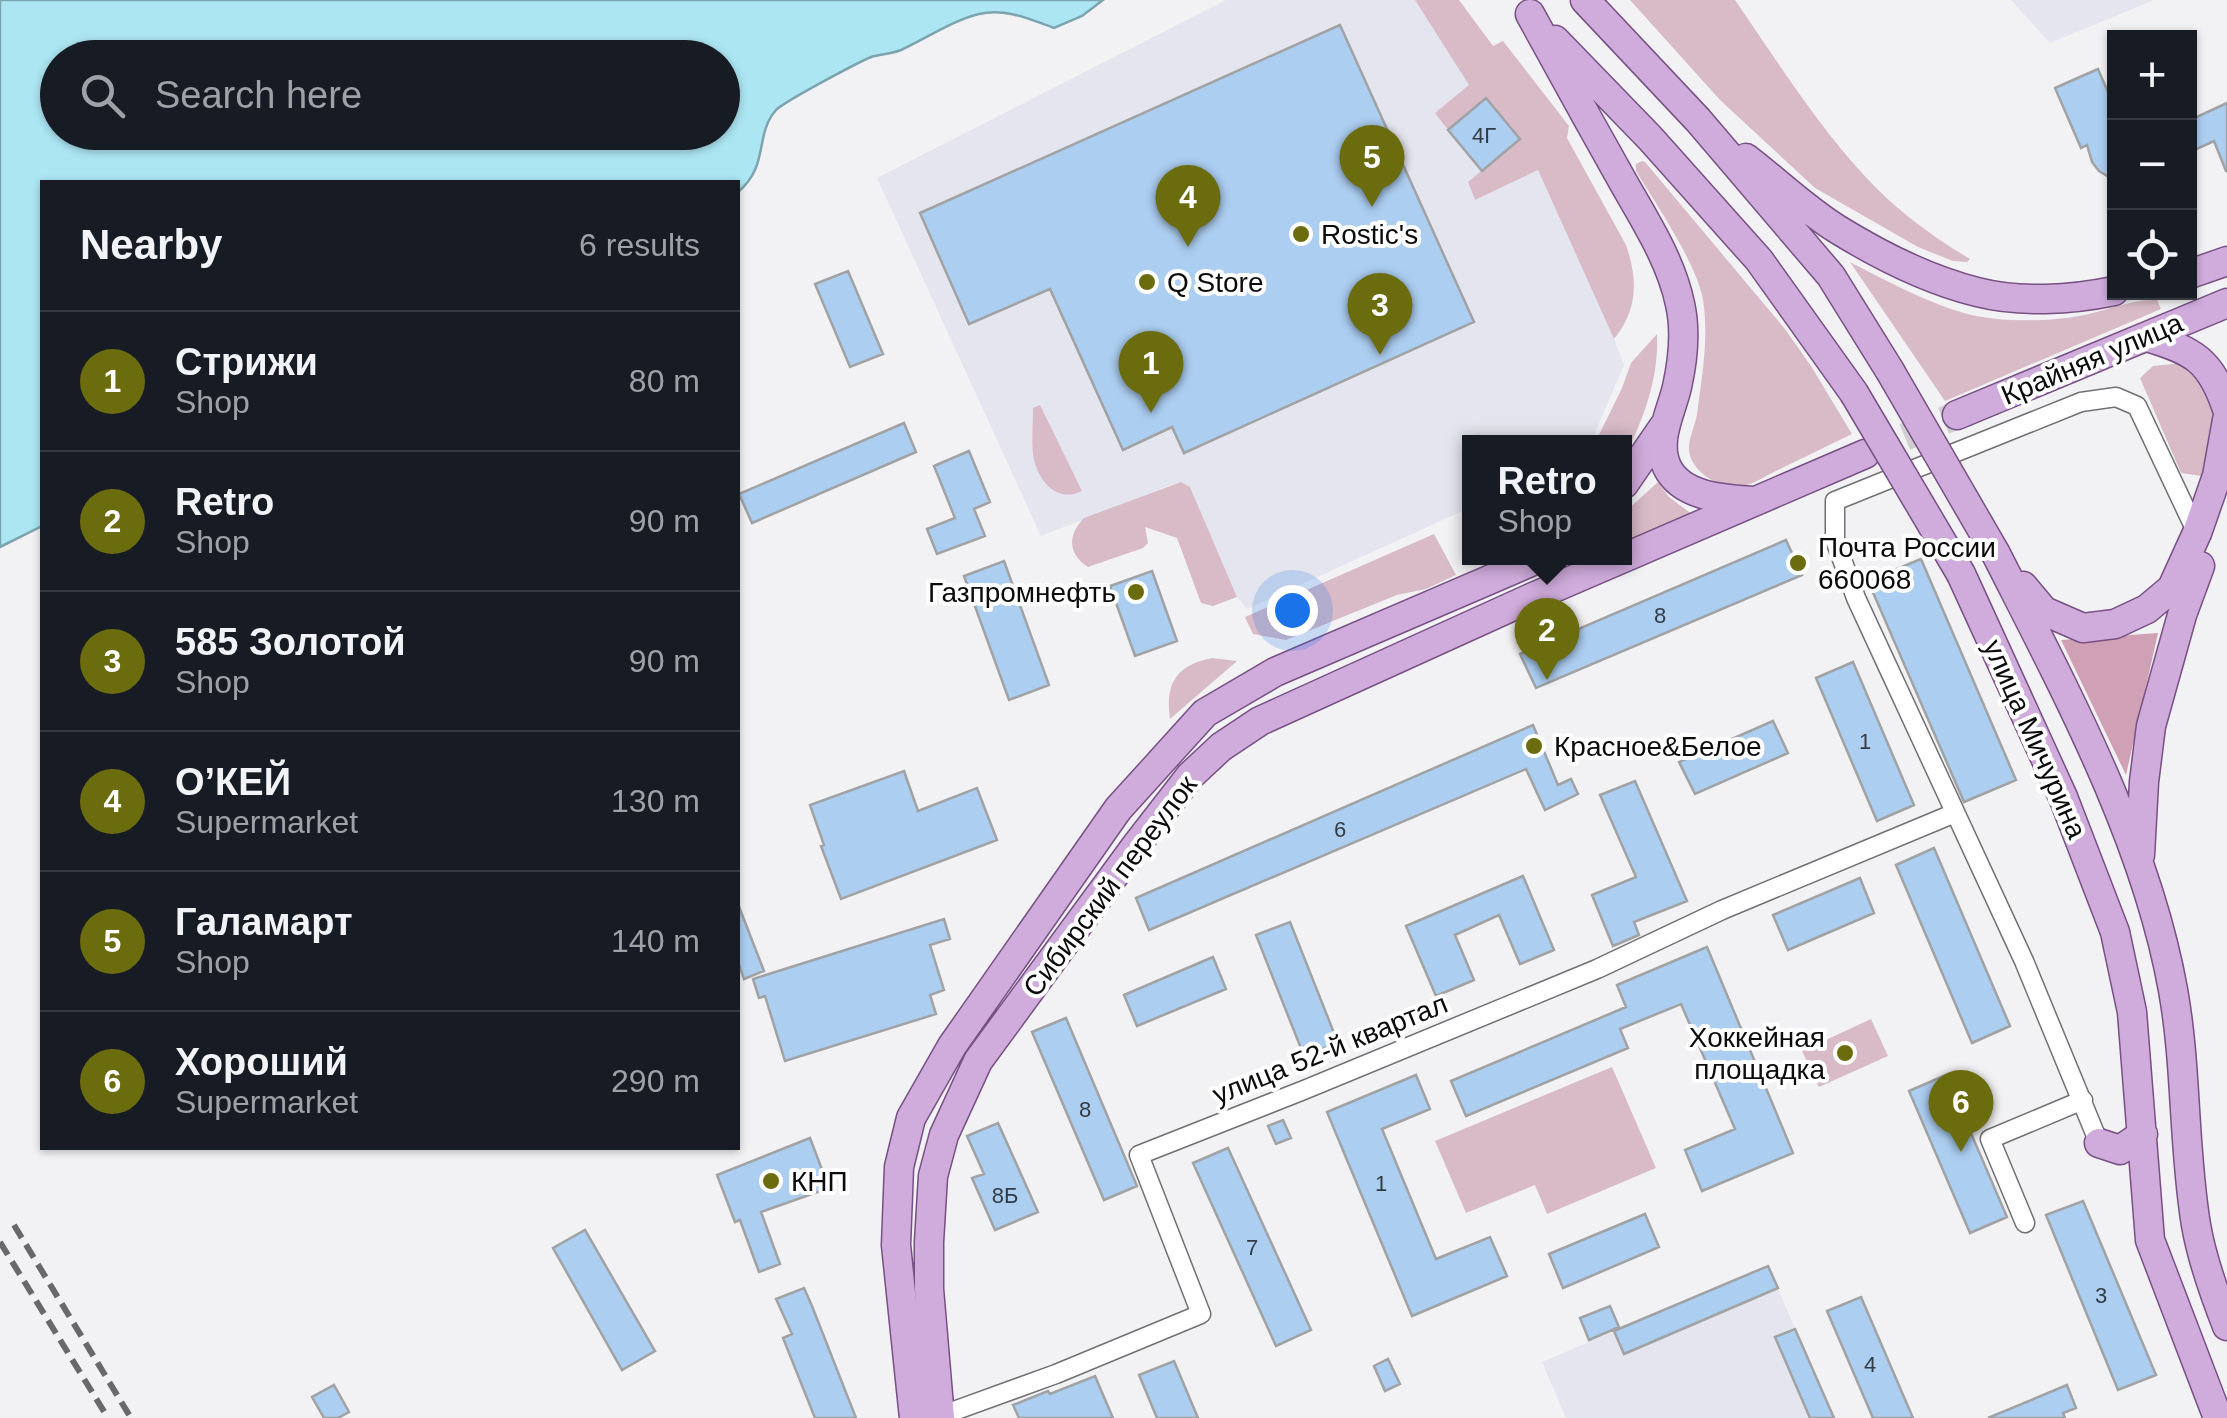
<!DOCTYPE html>
<html lang="en">
<head>
<meta charset="utf-8">
<style>
  body { margin:0; font-family:Arial,sans-serif; background:#242831; color:#f1f3f6 }
  .controls { position:absolute; right:30px; top:30px; display:grid; overflow:hidden; border-radius:0px; box-shadow:0 2px 8px #0004 }
  .controls button { width:90px; height:90px; display:grid; place-items:center; padding:0; border:0; border-bottom:2px solid #363941; background:#171b24; color:#f1f3f6; font:50px sans-serif }
  .you { position:absolute; left:1292px; top:610px; width:35px; height:35px; margin:-25px; border:8px solid #fff; border-radius:50%; background:#1a73e8; box-shadow:0 0 0 15px #1a73e833 }
  .badge { display:grid; place-items:center; width:65px; height:65px; border-radius:50%; background:#6b6c0d; color:#fff; font-size:32px; font-weight:700 }
  .pin { position:absolute; translate:-50% -82px; filter:drop-shadow(0 2px 5px #0008) }
  .pin::after { content:''; position:absolute; top:52px; width:35px; height:30px; background:inherit; clip-path:polygon(0 0,100% 0,50% 100%) }
  .popup { position:absolute; left:1462px; top:435px; width:170px; height:130px; box-sizing:border-box; display:grid; place-content:center; border-radius:0px; background:#171b24; filter:drop-shadow(0 2px 8px #0005); font-size:32px; white-space:nowrap; color:#9ea1a6 }
  .popup b { font-size:38px; color:#f1f3f6 }
  .popup::after { content:''; position:absolute; left:50%; top:100%; margin-left:-20px; border:20px solid transparent; border-top-color:#171b24 }
  .list { margin:0; padding:0; list-style:none }
  h2 { display:flex; justify-content:space-between; align-items:center; height:130px; margin:0; padding:0 40px; font-size:42px }
  h2 small { font-size:32px; font-weight:400; color:#9ea1a6 }
  .list li { display:grid; grid-template-columns:65px 1fr auto; gap:30px; align-items:center; box-sizing:border-box; height:140px; padding:0 40px; border-top:2px solid #363941 }
  .list b { display:block; font-size:38px; white-space:nowrap }
  .list p { margin:0; font-size:32px; white-space:nowrap; color:#9ea1a6 }
  .list em { font-size:32px; font-style:normal; color:#9ea1a6 }
  .icon { flex:none; width:55px; height:55px; fill:none; stroke:currentColor; stroke-width:2; stroke-linecap:round; stroke-linejoin:round }
  .map { position:relative; flex:none; width:2227px; height:1418px; overflow:hidden }
  .search { position:absolute; background:#171b24; box-shadow:0 2px 8px #0004; left:40px; top:40px; width:700px; height:110px; display:flex; align-items:center; gap:25px; box-sizing:border-box; padding:0 35px; border-radius:55px; color:#9ea1a6; font-size:38px }
  .panel { position:absolute; background:#171b24; box-shadow:0 2px 8px #0004; left:40px; top:180px; width:700px; height:970px; border-radius:0px }
  .map>svg:first-child { display:block }
  .built { fill:#e4e5ee }
  .green { fill:#d8bbc7 }
  .forest { fill:#d0a1b4 }
  .water { fill:#ade6f3; stroke:#7ca4ae; stroke-width:2.5; fill-rule:evenodd }
  .building { fill:#accef1; stroke:#a0a2a4; stroke-width:2.5 }
  .lines { fill:none; stroke-linecap:round; stroke-linejoin:round }
  .primary-tunnel { stroke:#cfcfd2; stroke-width:28; stroke-dasharray:28 14; stroke-linecap:butt }
  .street-casing { stroke:#707173; stroke-width:21 }
  .primary-casing { stroke:#775084; stroke-width:31 }
  .street { stroke:#fff; stroke-width:18 }
  .primary { stroke:#d0acdc; stroke-width:28 }
  .rail { stroke:#69696b; stroke-width:6; stroke-dasharray:15 8; stroke-linecap:butt }
  .primary-bridge-casing { stroke:#775084; stroke-width:31; stroke-linecap:butt }
  .primary-bridge { stroke:#d0acdc; stroke-width:28 }
  .poi-dot { fill:#6b6c0d; stroke:#fff; stroke-width:4 }
  .labels { text-anchor:middle; dominant-baseline:central; stroke-width:8; stroke-linejoin:round; paint-order:stroke }
  .number-label { font-size:22px; fill:#333c45 }
  .poi-label { font-size:28px; fill:#0b0b0c; stroke:#fff; text-anchor:start }
  .street-label { font-size:28px; fill:#0b0b0c; stroke:#fff }
</style>
</head>
<body>
<div class="map">
<svg width="2227" height="1418" viewBox="0 0 2227 1418">
  <rect width="100%" height="100%" fill="#f2f2f5"/>
  <path class="built" d="M1226 0H1415L1470 86 1436 113 1482 171 1468 182 1475 200 1538 170 1614 339 1624 365 1594 435 1577 442H1470L1469 508 1247 609 1237 597 1190 487 1181 482 1171 485 1041 536 877 178Z
    M2011 0H2154L2050 43Z
    M1768 1266 1834 1418H1566L1542 1362Z"/>
  <path class="green" d="M1415 0H1459L1493 46 1503 41 1569 126 1567 138 1626 245C1638 280 1638 309 1614 339L1538 170 1475 200 1468 182 1520 139 1486 99 1448 130 1435 113 1469 85Z
    M1630 0H1735C1775 58 1814 120 1862 173 1893 208 1930 235 1970 259L1967 262 1953 261 1918 247 1815 188 1720 100Z
    M1642 161 1645 162 1785 329 1811 366 1852 434C1827 446 1801 459 1776 471 1765 476 1753 485 1741 486 1720 489 1692 473 1689 451 1688 439 1695 426 1697 414 1702 376 1709 338 1703 300 1697 264 1656 204 1636 171V164Z
    M1850 262C1887 281 1925 302 1964 313 1994 322 2043 322 2073 317 2102 313 2129 299 2157 300L2161 309 1945 401Z
    M1657 334C1659 375 1646 413 1628 450L1625 455 1624 442H1592L1597 439 1622 388 1631 363Z
    M2183 363C2189 368 2198 373 2202 379 2220 404 2218 451 2202 476L2181 473 2140 378 2153 366Z
    M1040 405 1082 491C1058 503 1040 483 1034 460 1031 444 1033 424 1033 408Z
    M1181 482 1190 487 1237 597 1213 606 1201 603 1177 538 1145 527 1148 543 1143 548 1088 567C1067 554 1068 534 1084 518Z
    M1658 482 1669 497 1693 515 1625 550 1624 513Z
    M1434 534 1456 575 1426 589 1397 595 1286 640 1253 634 1245 617Z
    M1212 658 1237 661 1170 719C1165 684 1176 665 1212 658Z
    M1871 1019 1888 1056 1819 1087 1802 1051Z
    M1612 1067 1656 1168 1547 1214 1535 1185 1466 1213 1435 1141Z"/>
  <path class="forest" d="M2158 633 2126 775 2061 640Z"/>
  <path class="water" d="M0 0H1103L1082 16 1054 28C1029 19 1006 8 979 14 956 19 923 40 901 50 891 54 881 54 871 57 857 63 785 101 776 110 754 135 770 165 738 192V182H42V526L0 547ZM58 58H722V132H58Z"/>
  <path class="building" d="M1340 25 1474 322 1184 453 1172 427 1123 450 1050 289 969 324 920 213Z
    M2098 69 2114 106V180L2099 171 2092 162 2087 145 2081 148 2055 88Z
    M1486 98 1520 139 1482 171 1448 130Z
    M2227 103V171H2226L2214 141 2190 152V120Z
    M848 271 883 354 850 367 815 284Z
    M904 423 916 452 752 523 739 494Z
    M969 451 990 502 974 509 985 536 937 554 927 529 955 518 934 466Z
    M1786 540 1802 575 1536 688 1520 654Z
    M1921 559 2016 780 1964 802 1868 581Z
    M1004 561 1049 685 1009 700 964 576Z
    M1152 571 1177 641 1135 656 1110 586Z
    M1853 662 1914 805 1877 821 1816 678Z
    M1773 721 1788 753 1695 794 1679 762Z
    M1533 725 1558 785 1571 779 1578 794 1545 810 1526 769 1149 930 1136 898Z
    M904 771 918 811 977 788 997 840 841 899 821 846 824 845 810 805Z
    M1635 781 1687 901 1634 922 1639 935 1613 946 1592 895 1636 877 1600 795Z
    M1934 848 2010 1026 1972 1043 1896 865Z
    M1523 876 1554 950 1520 964 1499 915 1455 935 1474 980 1436 996 1406 926Z
    M1860 878 1874 913 1788 950 1773 915Z
    M738 904 764 971 744 979 738 962Z
    M944 919 950 939 930 945 944 990 930 995 936 1014 785 1061 765 996 759 998 753 979Z
    M1290 922 1338 1043 1304 1056 1256 935Z
    M1707 947 1793 1153 1702 1191 1685 1150 1735 1129 1681 1004 1620 1029 1628 1048 1466 1116 1451 1081 1626 1007 1617 985Z
    M1213 957 1226 989 1137 1026 1124 995Z
    M1066 1018 1137 1186 1104 1200 1032 1032Z
    M1416 1075 1430 1109 1382 1129 1436 1259 1490 1237 1507 1276 1412 1316 1327 1112Z
    M1946 1075 2007 1217 1970 1233 1909 1091Z
    M1283 1120 1291 1138 1276 1144 1268 1126Z
    M998 1123 1038 1212 995 1230 972 1178 984 1174 967 1136Z
    M810 1138 829 1188 761 1212 780 1264 759 1272 740 1220 735 1222 717 1175Z
    M1228 1148 1311 1330 1276 1346 1193 1163Z
    M2083 1201 2156 1375 2118 1390 2046 1215Z
    M1645 1214 1659 1247 1563 1288 1549 1254Z
    M585 1230 655 1351 622 1370 553 1248Z
    M1768 1266 1778 1288 1624 1354 1614 1331Z
    M804 1288 812 1306 856 1418H815L783 1338 792 1334 776 1299Z
    M1861 1297 1913 1418H1873L1827 1311Z
    M1610 1306 1619 1327 1589 1340 1580 1318Z
    M1795 1329 1834 1418H1810L1775 1337Z
    M1388 1359 1400 1384 1385 1391 1374 1366Z
    M1174 1361 1198 1418H1157L1139 1375Z
    M1095 1376 1113 1418H1019L1013 1405 1048 1391 1050 1394Z
    M334 1385 349 1412 338 1418H324L312 1397Z
    M2067 1385 2076 1408 2063 1413 2065 1418H1988Z"/>
  <g class="lines">
    <path class="primary-tunnel" d="M1866 453 1957 415"/>
    <g class="street-casing">
      <path id="street" d="M2099 1143 2024 961 1856 598 1835 540V501L2081 402 2116 397 2137 406 2197 533
        M2025 1223 1990 1139 2083 1100
        M940 1416 1056 1374 1201 1314 1139 1155 1304 1090 1597 969 1722 910 1955 813"/>
    </g>
    <g class="primary-casing">
      <path id="primary" d="M1585 0 1698 120 1831 276 1890 371
        M1530 14C1560 69 1591 125 1622 180 1644 219 1671 260 1680 304 1686 330 1683 360 1677 387 1671 413 1655 440 1667 467 1682 498 1726 499 1755 501
        M1555 40 1650 138 1759 260 1854 393
        M1746 158C1776 181 1805 209 1837 229 1879 255 1929 280 1977 292 2020 303 2071 300 2114 291
        M2190 274 2227 261
        M2147 337C2195 351 2211 361 2227 409
        M1957 415 2227 303
        M1624 484 1664 426
        M1996 554C2065 690 2146 839 2173 990 2187 1067 2183 1147 2196 1225 2202 1260 2214 1293 2227 1326
        M1961 574 2063 797 2115 932 2132 1012 2150 1240 2218 1418
        M2023 586 2044 611 2083 628 2115 624 2147 609 2172 588 2197 533 2217 476 2227 420
        M2140 855 2144 782 2151 726 2182 615 2200 566
        M2099 1143 2120 1150 2143 1134
        M914 1418 896 1245 899 1167 911 1118 952 1046 1118 809 1205 713 1275 672 1540 558
        M940 1418 929 1289V1242L933 1176 944 1135 978 1061 1138 843 1190 776 1221 747 1260 721 1533 597 1865 454"/>
    </g>
    <use href="#street" class="street"/>
    <use href="#primary" class="primary"/>
    <path class="rail" d="M14 1225 131 1418
      M0 1242 108 1418"/>
    <g class="primary-bridge-casing">
      <path id="primary-bridge" d="M1890 371 1996 554
        M1854 393 1961 574"/>
    </g>
    <use href="#primary-bridge" class="primary-bridge"/>
  </g>
  <g class="poi-dot">
    <circle cx="1301" cy="234" r="10"/>
    <circle cx="1147" cy="282" r="10"/>
    <circle cx="1798" cy="563" r="10"/>
    <circle cx="1136" cy="592" r="10"/>
    <circle cx="1534" cy="746" r="10"/>
    <circle cx="1845" cy="1053" r="10"/>
    <circle cx="771" cy="1181" r="10"/>
  </g>
  <g class="labels">
    <g class="number-label">
      <text x="1484" y="135">4Г</text>
      <text x="1660" y="615">8</text>
      <text x="1865" y="741">1</text>
      <text x="1340" y="829">6</text>
      <text x="1085" y="1109">8</text>
      <text x="1381" y="1183">1</text>
      <text x="1005" y="1195">8Б</text>
      <text x="1252" y="1247">7</text>
      <text x="2101" y="1295">3</text>
      <text x="1870" y="1364">4</text>
    </g>
    <g class="poi-label">
      <text x="1321" y="234">Rostic's</text>
      <text x="1167" y="282">Q Store</text>
      <text x="1818" y="547">Почта России<tspan x="1818" dy="32">660068</tspan></text>
      <text x="1116" y="592" text-anchor="end">Газпромнефть</text>
      <text x="1554" y="746">Красное&amp;Белое</text>
      <text x="1825" y="1037" text-anchor="end">Хоккейная<tspan x="1825" dy="32">площадка</tspan></text>
      <text x="791" y="1181">КНП</text>
    </g>
    <g class="street-label">
      <text transform="translate(2092 359) rotate(-23)">Крайняя улица</text>
      <text transform="translate(2035 739) rotate(66)">улица Мичурина</text>
      <text transform="translate(1110 886) rotate(-53)">Сибирский переулок</text>
      <text transform="translate(1330 1049) rotate(-22)">улица 52-й квартал</text>
    </g>
  </g>
</svg>
<div class="controls">
<button>+</button>
<button>−</button>
<button><svg class="icon" aria-label="locate" viewBox="0 0 24 24"><circle cx="12" cy="12" r="6"/><path d="M12 2v4M12 18v4M2 12h4M18 12h4"/></svg></button>
</div>
<div class="you"></div>
<div class="pin badge" style="left:1151px;top:413px">1</div>
<div class="pin badge" style="left:1547px;top:680px">2</div>
<div class="popup"><b>Retro</b>Shop</div>
<div class="pin badge" style="left:1380px;top:355px">3</div>
<div class="pin badge" style="left:1188px;top:247px">4</div>
<div class="pin badge" style="left:1372px;top:207px">5</div>
<div class="pin badge" style="left:1961px;top:1152px">6</div>
<div class="search"><svg class="icon" aria-label="search" viewBox="0 0 24 24"><circle cx="10" cy="10" r="6"/><path d="M15 15l6 6"/></svg>Search here</div>
<section class="panel">
<h2>Nearby<small>6 results</small></h2>
<ul class="list">
<li><span class="badge">1</span><div><b>Стрижи</b><p>Shop</p></div><em>80 m</em></li>
<li><span class="badge">2</span><div><b>Retro</b><p>Shop</p></div><em>90 m</em></li>
<li><span class="badge">3</span><div><b>585 Золотой</b><p>Shop</p></div><em>90 m</em></li>
<li><span class="badge">4</span><div><b>О’КЕЙ</b><p>Supermarket</p></div><em>130 m</em></li>
<li><span class="badge">5</span><div><b>Галамарт</b><p>Shop</p></div><em>140 m</em></li>
<li><span class="badge">6</span><div><b>Хороший</b><p>Supermarket</p></div><em>290 m</em></li>
</ul>
</section>
</div>
</body>
</html>
